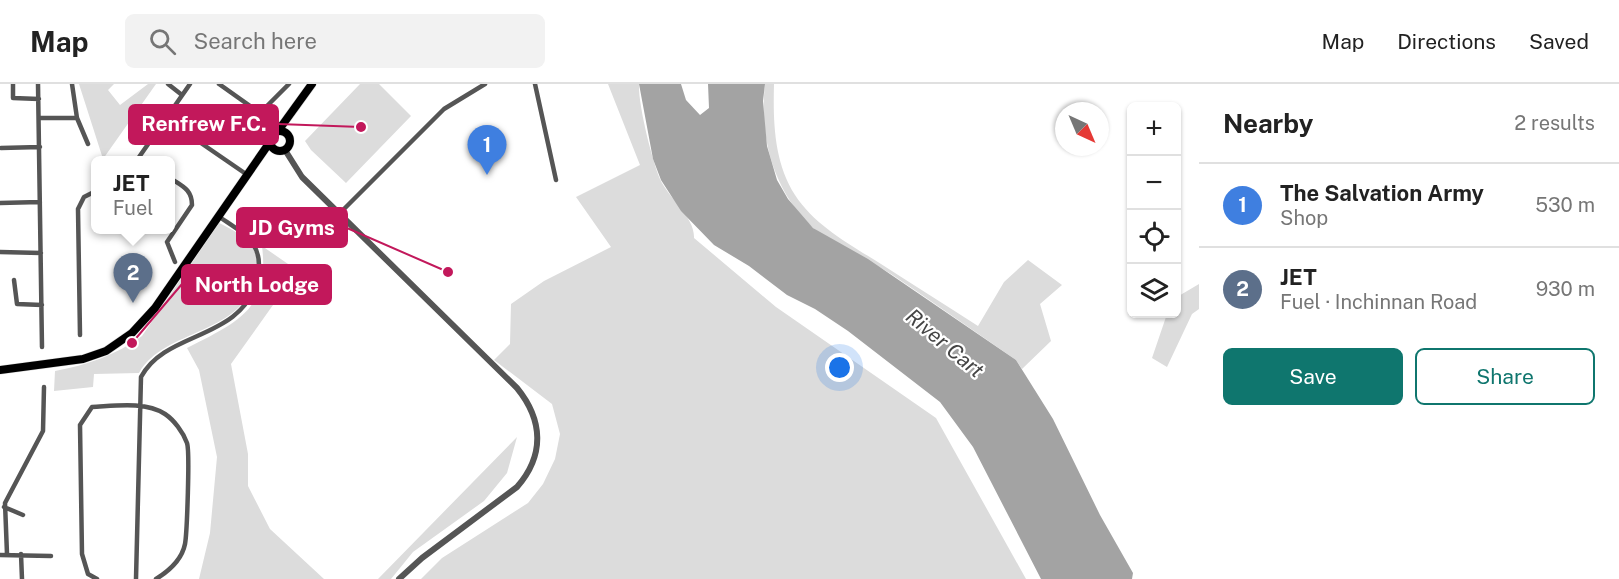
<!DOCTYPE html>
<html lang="en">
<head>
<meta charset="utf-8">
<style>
  body { margin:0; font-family:"Public Sans",sans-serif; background:#f2f2f2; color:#222 }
  .controls { position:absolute; right:18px; top:18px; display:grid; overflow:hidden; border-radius:9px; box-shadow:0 2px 4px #0004 }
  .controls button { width:54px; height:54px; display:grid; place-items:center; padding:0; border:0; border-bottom:2px solid #e0e0e0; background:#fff; color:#222; font:30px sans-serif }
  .compass { position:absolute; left:1055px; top:18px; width:54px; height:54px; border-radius:50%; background:#fff; box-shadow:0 2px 4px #0004; rotate:136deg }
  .you { position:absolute; left:840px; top:284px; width:21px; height:21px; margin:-15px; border:4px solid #fff; border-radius:50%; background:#1a73e8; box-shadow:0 0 0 9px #1a73e833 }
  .badge { display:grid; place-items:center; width:39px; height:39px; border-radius:50%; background:#0f766e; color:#fff; font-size:20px; font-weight:700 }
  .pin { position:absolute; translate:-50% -50px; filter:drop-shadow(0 2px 3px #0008) }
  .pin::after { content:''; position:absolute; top:32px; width:21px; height:18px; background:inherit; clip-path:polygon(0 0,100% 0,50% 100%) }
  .popup { position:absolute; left:91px; top:72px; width:84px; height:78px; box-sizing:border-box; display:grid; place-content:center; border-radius:9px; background:#fff; filter:drop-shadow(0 2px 4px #0005); font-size:20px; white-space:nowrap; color:#767676 }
  .popup b { font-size:22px; color:#222 }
  .popup::after { content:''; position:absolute; left:50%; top:100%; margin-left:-12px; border:12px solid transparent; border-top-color:#fff }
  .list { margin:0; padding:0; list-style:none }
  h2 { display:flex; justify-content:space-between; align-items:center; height:78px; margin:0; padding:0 24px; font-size:26px }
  h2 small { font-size:20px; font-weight:400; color:#767676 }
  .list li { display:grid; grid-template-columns:39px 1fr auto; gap:18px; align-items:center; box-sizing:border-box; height:84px; padding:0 24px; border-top:2px solid #e0e0e0 }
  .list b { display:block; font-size:22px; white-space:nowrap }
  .list p { margin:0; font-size:20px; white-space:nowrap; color:#767676 }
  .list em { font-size:20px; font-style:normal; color:#767676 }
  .actions { display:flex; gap:12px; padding:18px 24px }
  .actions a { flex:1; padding:14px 0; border:2px solid #0f766e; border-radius:9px; text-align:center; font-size:21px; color:#0f766e }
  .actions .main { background:#0f766e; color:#fff }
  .icon { flex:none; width:33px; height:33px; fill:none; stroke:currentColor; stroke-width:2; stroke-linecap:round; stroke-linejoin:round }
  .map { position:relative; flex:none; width:1199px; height:495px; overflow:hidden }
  header { display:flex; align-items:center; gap:36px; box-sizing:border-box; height:84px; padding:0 30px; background:#fff; border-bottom:2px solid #e0e0e0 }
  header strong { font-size:28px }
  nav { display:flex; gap:33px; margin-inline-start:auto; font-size:21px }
  .search { width:420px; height:54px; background:#f2f2f2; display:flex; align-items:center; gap:15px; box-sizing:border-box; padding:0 21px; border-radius:9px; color:#767676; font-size:22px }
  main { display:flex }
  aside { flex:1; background:#fff }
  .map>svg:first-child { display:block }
  .green { fill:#dcdcdc }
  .water { fill:#a3a3a3 }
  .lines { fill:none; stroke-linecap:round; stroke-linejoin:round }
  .primary-casing { stroke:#dbdbdb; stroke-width:9 }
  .minor { stroke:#555; stroke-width:4.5 }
  .tertiary { stroke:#555; stroke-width:6 }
  .primary { stroke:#000; stroke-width:8 }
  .labels { text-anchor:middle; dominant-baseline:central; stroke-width:4.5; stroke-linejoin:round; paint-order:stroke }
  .water-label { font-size:21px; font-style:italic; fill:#444; stroke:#fff }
  .leader { fill:none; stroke:#c2185b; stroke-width:2 }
  .callout-dot { fill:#c2185b; stroke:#fff; stroke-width:2 }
  .callout { fill:#c2185b; stroke:#c2185b; stroke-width:2 }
  .callout-label { font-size:21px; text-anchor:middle; font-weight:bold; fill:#fff }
</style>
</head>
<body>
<header>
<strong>Map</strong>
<div class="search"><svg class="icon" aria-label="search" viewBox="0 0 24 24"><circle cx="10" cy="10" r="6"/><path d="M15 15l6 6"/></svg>Search here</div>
<nav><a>Map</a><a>Directions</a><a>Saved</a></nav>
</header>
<main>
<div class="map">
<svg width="1199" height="495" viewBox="0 0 1199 495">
  <rect width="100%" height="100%" fill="#fff"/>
  <path class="green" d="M79 0H114L108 6 120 21 148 0H156L103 75Z
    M360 0H379L411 32 346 99 311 66 305 57Z
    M608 0H639C638 20 652 76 660 95 669 115 695 133 694 154L776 223 936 334 1026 495H421L442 474 528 419 543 400 555 375 560 350 552 320 494 276 510 260 511 220 544 197 611 163 576 113 640 81Z
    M765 0H774C773 38 774 78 795 111 815 142 851 161 881 180 913 201 946 221 978 242L1004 198 1028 176 1062 201 1040 220 1051 257 1022 285 1016 276C974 247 933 218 891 190 869 176 829 158 812 143 773 106 759 53 765 0Z
    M219 139C236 147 258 159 257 180 255 252 165 242 139 289L94 290 93 303 54 307 55 287C87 281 116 271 142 252Z
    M262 162 291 182 278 214 231 280 248 370V402L270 445 324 495H199L210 449 217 373 199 286 187 264C237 238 270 226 262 162Z
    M1199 200V225L1192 230 1167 283 1152 274 1167 230H1176L1177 213Z
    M517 353 507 389 484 417 413 468 391 495H378Z"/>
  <path class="water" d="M639 0H681L686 16 700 31 709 24 708 0H765L763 17 767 62 777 96 788 115 813 144 868 175 1016 276 1053 335 1100 431 1133 489 1132 495H1041L973 363 940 318 848 247 815 225 787 211 749 182 714 161 681 127 661 96 653 75Z"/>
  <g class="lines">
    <g class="primary-casing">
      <path id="primary" d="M270 57a10 10 0 1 1 20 0a10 10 0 1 1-20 0Z
        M278 47 312 0
        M0 286 83 275 106 267 132 249 155 224 270 58"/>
    </g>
    <path class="minor" d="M13 0V14L39 15
      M38 0 42 263
      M72 0 77 34 88 60
      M168 0 182 11
      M219 0 267 34
      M535 0 556 96
      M261 28 289 0
      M39 34H77
      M166 35 246 90
      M1 64 40 63
      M137 76 190 0
      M170 94C182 102 192 105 192 121L167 158 175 178
      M0 119 40 118
      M339 130 444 25 485 0
      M0 168 41 169
      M14 196 17 220 42 221
      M80 251 78 125 84 113 96 107
      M4 423 23 431
      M7 470 5 419 43 347 44 303
      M21 470 22 495
      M0 471 51 472
      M97 495 88 490 82 470 80 341 92 323C114 322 145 317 165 330 174 336 183 348 187 359 190 367 187 449 185 460 182 475 169 487 156 495
      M136 495 141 293C166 246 241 257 257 196 266 159 244 150 218 132"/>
    <path class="tertiary" d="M285 66 302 93 517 304C543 336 545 371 517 403L422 474 399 495"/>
    <use href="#primary" class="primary"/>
  </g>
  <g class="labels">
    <g class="water-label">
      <text transform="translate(945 259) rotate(40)">River Cart</text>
    </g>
  </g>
  <path class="leader" d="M361 43L278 40M448 188L347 144M132 259L182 200"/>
  <g class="callout-dot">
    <circle cx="361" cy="43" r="6"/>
    <circle cx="448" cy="188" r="6"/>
    <circle cx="132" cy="259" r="6"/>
  </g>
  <g class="callout">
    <rect x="129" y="21" width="149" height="39" rx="6"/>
    <rect x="237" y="124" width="110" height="39" rx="6"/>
    <rect x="182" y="181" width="149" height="39" rx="6"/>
  </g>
  <g class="callout-label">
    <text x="204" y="47">Renfrew F.C.</text>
    <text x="292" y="151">JD Gyms</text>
    <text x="257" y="208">North Lodge</text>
  </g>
</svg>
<div class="controls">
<button>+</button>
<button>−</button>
<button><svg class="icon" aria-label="locate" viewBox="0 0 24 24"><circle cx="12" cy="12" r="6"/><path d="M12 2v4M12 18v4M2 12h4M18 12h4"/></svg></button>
<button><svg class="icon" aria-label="layers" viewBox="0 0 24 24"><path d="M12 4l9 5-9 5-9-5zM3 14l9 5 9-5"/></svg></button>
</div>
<svg class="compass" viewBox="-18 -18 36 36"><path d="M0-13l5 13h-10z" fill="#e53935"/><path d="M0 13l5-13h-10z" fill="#767676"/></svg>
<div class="you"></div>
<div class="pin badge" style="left:487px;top:91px;background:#3f7fe0">1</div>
<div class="pin badge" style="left:133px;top:219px;background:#5c6f8a">2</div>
<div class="popup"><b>JET</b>Fuel</div>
</div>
<aside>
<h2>Nearby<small>2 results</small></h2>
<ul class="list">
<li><span class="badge" style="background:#3f7fe0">1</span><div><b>The Salvation Army</b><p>Shop</p></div><em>530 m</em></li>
<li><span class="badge" style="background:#5c6f8a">2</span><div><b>JET</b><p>Fuel · Inchinnan Road</p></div><em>930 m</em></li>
</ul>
<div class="actions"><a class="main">Save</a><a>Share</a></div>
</aside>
</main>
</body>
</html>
